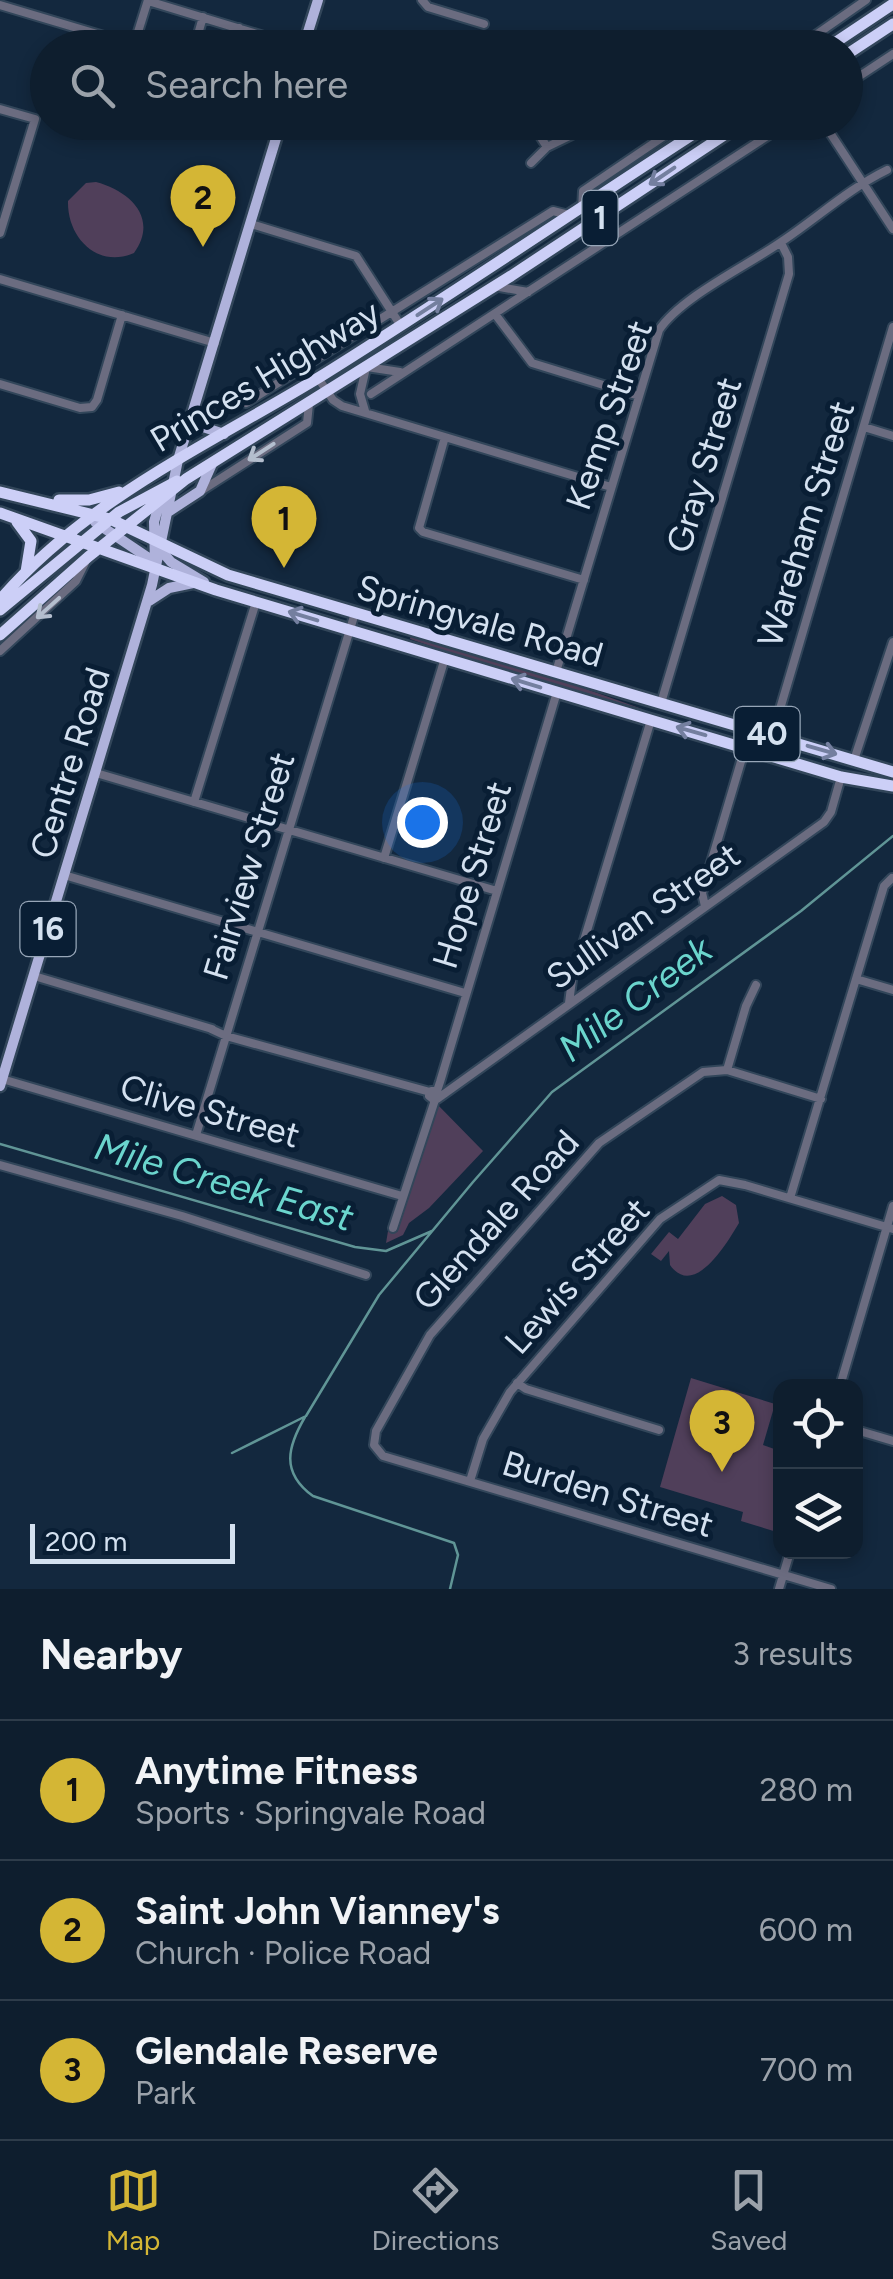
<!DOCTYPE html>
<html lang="en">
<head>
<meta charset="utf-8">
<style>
  body { margin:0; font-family:Figtree,sans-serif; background:#1c2b3a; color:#f1f3f6 }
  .controls { position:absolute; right:30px; bottom:30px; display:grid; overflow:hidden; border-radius:20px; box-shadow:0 5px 15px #0003 }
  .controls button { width:90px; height:90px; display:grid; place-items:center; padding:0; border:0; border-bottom:2px solid #2e3c4a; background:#0e1e2e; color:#f1f3f6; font:50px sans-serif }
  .scale { position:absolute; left:30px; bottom:25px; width:205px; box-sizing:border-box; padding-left:10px; border:5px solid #d4e1f0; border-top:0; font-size:28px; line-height:35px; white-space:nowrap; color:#d4e1f0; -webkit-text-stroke:8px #091e34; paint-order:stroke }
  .you { position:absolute; left:422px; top:822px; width:35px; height:35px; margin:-25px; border:8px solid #fff; border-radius:50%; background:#1a73e8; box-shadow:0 0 0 15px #1a73e833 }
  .badge { display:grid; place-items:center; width:65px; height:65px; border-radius:50%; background:#d4b635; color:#111; font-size:32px; font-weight:700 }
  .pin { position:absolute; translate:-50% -82px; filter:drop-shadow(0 2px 5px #0008) }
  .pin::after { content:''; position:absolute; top:52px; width:35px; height:30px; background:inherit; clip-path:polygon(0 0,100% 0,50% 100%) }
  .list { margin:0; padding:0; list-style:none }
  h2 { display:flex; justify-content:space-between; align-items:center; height:130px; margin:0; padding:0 40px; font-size:42px }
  h2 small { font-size:32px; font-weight:400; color:#9ba2aa }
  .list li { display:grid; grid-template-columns:65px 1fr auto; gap:30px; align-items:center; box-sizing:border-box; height:140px; padding:0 40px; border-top:2px solid #2e3c4a }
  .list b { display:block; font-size:38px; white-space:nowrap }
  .list p { margin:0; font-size:32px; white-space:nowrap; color:#9ba2aa }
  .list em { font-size:32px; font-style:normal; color:#9ba2aa }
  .icon { flex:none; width:55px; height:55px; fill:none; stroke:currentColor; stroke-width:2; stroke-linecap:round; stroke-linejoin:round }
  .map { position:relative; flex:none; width:893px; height:1589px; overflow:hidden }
  .search { position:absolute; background:#0e1e2e; box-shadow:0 5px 15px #0003; left:30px; right:30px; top:30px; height:110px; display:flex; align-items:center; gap:25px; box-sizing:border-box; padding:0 35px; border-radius:55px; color:#9ba2aa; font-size:38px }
  .sheet { height:550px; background:#0e1e2e }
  nav { display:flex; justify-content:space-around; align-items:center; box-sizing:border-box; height:140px; border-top:2px solid #2e3c4a; background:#0e1e2e; font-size:28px; color:#9ba2aa }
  nav a { display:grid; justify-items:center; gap:5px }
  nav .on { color:#d4b635 }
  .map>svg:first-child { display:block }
  .green { fill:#503f5a }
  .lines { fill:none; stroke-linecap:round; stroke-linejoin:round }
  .stream { stroke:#609596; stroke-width:2.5 }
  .minor-casing { stroke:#32465a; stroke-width:12 }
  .major-casing { stroke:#32465a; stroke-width:15 }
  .highway-casing { stroke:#32465a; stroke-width:16 }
  .minor { stroke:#6b6c80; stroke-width:8 }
  .major { stroke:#afb2db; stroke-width:10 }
  .highway { stroke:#cccff7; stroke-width:11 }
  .oneway { stroke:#747f9f }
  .oneway2 { stroke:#b4bece }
  .labels { text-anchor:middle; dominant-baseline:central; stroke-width:10; stroke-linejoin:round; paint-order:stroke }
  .shield { fill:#091e34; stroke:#97a6b8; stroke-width:2.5 }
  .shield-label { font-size:32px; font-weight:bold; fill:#d4e1f0 }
  .street-label { font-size:35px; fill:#d4e1f0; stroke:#091e34 }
  .water-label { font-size:38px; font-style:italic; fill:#6bd5cd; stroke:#091e34 }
</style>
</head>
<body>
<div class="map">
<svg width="893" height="1589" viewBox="0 0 893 1589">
  <rect width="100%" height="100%" fill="#13283e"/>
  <path class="green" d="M96 182C130 191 159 218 134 253 97 269 67 237 68 201L86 183Z
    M411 635 547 675 645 710 490 667 410 639Z
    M436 1103 483 1151 429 1208 409 1223 403 1235 386 1243 388 1231 397 1232Z
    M722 1196 736 1205 739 1223C727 1243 694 1299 670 1265L669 1251 661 1261 651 1254 669 1232 678 1239 705 1204Z
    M691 1378 775 1404 763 1445 780 1451V1533L741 1521 743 1512 660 1487Z"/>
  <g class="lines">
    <path class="stream" d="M0 1144 355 1247 386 1251 432 1231
      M305 1417C288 1446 280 1472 313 1496L454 1543 458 1555 450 1589
      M232 1453 306 1416 379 1295 473 1182 552 1092 801 911 893 836"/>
    <g class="minor-casing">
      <path id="minor" d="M422 0 428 7 484 24
        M148 1 303 48
        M0 5 134 45
        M133 48 148 0
        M194 48 203 17
        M234 48 239 28
        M797 48 866 0
        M846 85 893 54
        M0 109 35 119 0 233
        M531 122 547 147 586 128
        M823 122 893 229
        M531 163 547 147
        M582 210 583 191 685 122
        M251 224 356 256 401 326
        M0 279 215 343
        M494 286 528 292
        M495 314 532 363 639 396
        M367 367 400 372
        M318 378 333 400 342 406 611 487
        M0 384 80 408 92 407 97 400 122 315
        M371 394 789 122
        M246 403 553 211 569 215
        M365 411 360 394 366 368
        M864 427 893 436
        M445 437 419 528 423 532 584 580
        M201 491 307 423 309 404
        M0 651 76 581 85 563
        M556 672 659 330C682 296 749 265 784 240 818 217 850 188 887 170
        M661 703 789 274 788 257 781 243
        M772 736 893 327
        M854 760 893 642
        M96 773 497 891
        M194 802 256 602
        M384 858 445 658
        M64 875 465 993
        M705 906 702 893 745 748
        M34 976 212 1029
        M856 979 893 990
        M569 1003 572 980 651 720
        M211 1029 226 1036 430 1092
        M727 1070 746 1006 756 985
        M2 1079 402 1196
        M438 1095 434 1100 429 1096 431 1091H437L440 1082 557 692
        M437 1099 824 822 831 812 841 777
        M821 1099 727 1070 703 1072 599 1143 430 1335 376 1431 374 1445 383 1456 831 1589
        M196 1135 355 613
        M0 1165 182 1216 366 1275
        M790 1198 884 886 892 878
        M393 1228 435 1100
        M517 1383 526 1389 659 1430
        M840 1386 893 1206
        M856 1430 893 1441
        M470 1481 483 1439 510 1392 660 1219 719 1180 745 1185 893 1229
        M779 1589 790 1552"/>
    </g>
    <g class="major-casing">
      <path id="major" d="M303 48 318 0
        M195 411 203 427 224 434
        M178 460 281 122
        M168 512 200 491 212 464
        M95 522 147 557 154 565
        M159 548 171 562 204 582
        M155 565 154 522 161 498
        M149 601 169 588 193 583
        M0 1086 152 585 178 460"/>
    </g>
    <g class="highway-casing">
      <path id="highway" d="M827 48 893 4
        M846 55 893 24
        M0 492 110 519 228 575 893 772
        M59 500H89L119 492
        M0 513 216 590 841 777 893 786
        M17 522 31 541 26 572
        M0 600C86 499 212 443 323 375 454 293 582 206 712 122
        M0 610 119 512 177 481
        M0 635 88 557 186 479 511 276 744 122"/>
    </g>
    <use href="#minor" class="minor"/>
    <use href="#major" class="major"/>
    <use href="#highway" class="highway"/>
  </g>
  <defs><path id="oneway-shaft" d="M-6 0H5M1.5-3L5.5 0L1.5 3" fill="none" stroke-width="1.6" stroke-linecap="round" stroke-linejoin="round" transform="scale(2.5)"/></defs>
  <g class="oneway">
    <use href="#oneway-shaft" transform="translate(662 176) rotate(146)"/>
    <use href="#oneway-shaft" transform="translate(430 307) rotate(-33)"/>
    <use href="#oneway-shaft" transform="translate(303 616) rotate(-163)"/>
    <use href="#oneway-shaft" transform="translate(526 683) rotate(-163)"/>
    <use href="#oneway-shaft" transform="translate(691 731) rotate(-164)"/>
    <use href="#oneway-shaft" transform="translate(822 750) rotate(16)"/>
  </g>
  <g class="oneway2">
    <use href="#oneway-shaft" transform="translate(261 452) rotate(147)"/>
    <use href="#oneway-shaft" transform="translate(48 608) rotate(138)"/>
  </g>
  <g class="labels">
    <g class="shield">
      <rect x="582.5" y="191" width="35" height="54" rx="8"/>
      <rect x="734.5" y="707" width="65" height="54" rx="8"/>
      <rect x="20.5" y="902" width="55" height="54" rx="8"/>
    </g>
    <g class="shield-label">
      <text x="600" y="218">1</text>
      <text x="767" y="734">40</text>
      <text x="48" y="929">16</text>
    </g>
    <g class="street-label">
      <text transform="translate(265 376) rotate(-31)">Princes Highway</text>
      <text transform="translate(609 415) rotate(-71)">Kemp Street</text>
      <text transform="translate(704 465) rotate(-73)">Gray Street</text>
      <text transform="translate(806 524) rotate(-73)">Wareham Street</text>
      <text transform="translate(480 621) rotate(16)">Springvale Road</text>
      <text transform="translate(70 763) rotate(-73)">Centre Road</text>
      <text transform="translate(249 866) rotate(-73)">Fairview Street</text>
      <text transform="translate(472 875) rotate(-73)">Hope Street</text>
      <text transform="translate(643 916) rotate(-35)">Sullivan Street</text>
      <text transform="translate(210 1111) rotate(16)">Clive Street</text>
      <text transform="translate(496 1220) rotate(-48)">Glendale Road</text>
      <text transform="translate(577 1276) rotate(-48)">Lewis Street</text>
      <text transform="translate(608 1494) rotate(17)">Burden Street</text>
    </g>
    <g class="water-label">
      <text transform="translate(635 999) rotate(-37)">Mile Creek</text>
      <text transform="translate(224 1182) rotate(16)">Mile Creek East</text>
    </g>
  </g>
</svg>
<div class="controls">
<button><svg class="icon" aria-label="locate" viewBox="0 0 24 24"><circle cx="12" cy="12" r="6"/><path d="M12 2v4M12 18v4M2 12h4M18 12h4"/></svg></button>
<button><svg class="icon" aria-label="layers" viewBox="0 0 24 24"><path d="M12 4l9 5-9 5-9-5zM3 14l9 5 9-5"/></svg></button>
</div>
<div class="scale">200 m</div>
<div class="you"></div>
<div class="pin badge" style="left:284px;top:568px">1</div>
<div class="pin badge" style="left:203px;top:247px">2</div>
<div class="pin badge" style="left:722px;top:1472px">3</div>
<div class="search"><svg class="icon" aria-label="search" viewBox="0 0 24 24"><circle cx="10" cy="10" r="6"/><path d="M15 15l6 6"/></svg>Search here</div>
</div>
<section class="sheet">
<h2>Nearby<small>3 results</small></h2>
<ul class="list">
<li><span class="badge">1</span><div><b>Anytime Fitness</b><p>Sports · Springvale Road</p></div><em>280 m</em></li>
<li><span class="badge">2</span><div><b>Saint John Vianney's</b><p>Church · Police Road</p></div><em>600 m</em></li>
<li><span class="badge">3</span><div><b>Glendale Reserve</b><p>Park</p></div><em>700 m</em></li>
</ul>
</section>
<nav>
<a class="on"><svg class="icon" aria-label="map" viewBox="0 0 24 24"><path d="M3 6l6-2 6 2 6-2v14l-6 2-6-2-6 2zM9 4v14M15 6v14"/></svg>Map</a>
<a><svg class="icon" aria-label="directions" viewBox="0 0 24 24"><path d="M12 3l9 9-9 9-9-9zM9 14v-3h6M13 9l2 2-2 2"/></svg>Directions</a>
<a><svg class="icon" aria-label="saved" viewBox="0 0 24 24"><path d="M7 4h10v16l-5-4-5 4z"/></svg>Saved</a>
</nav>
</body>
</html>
